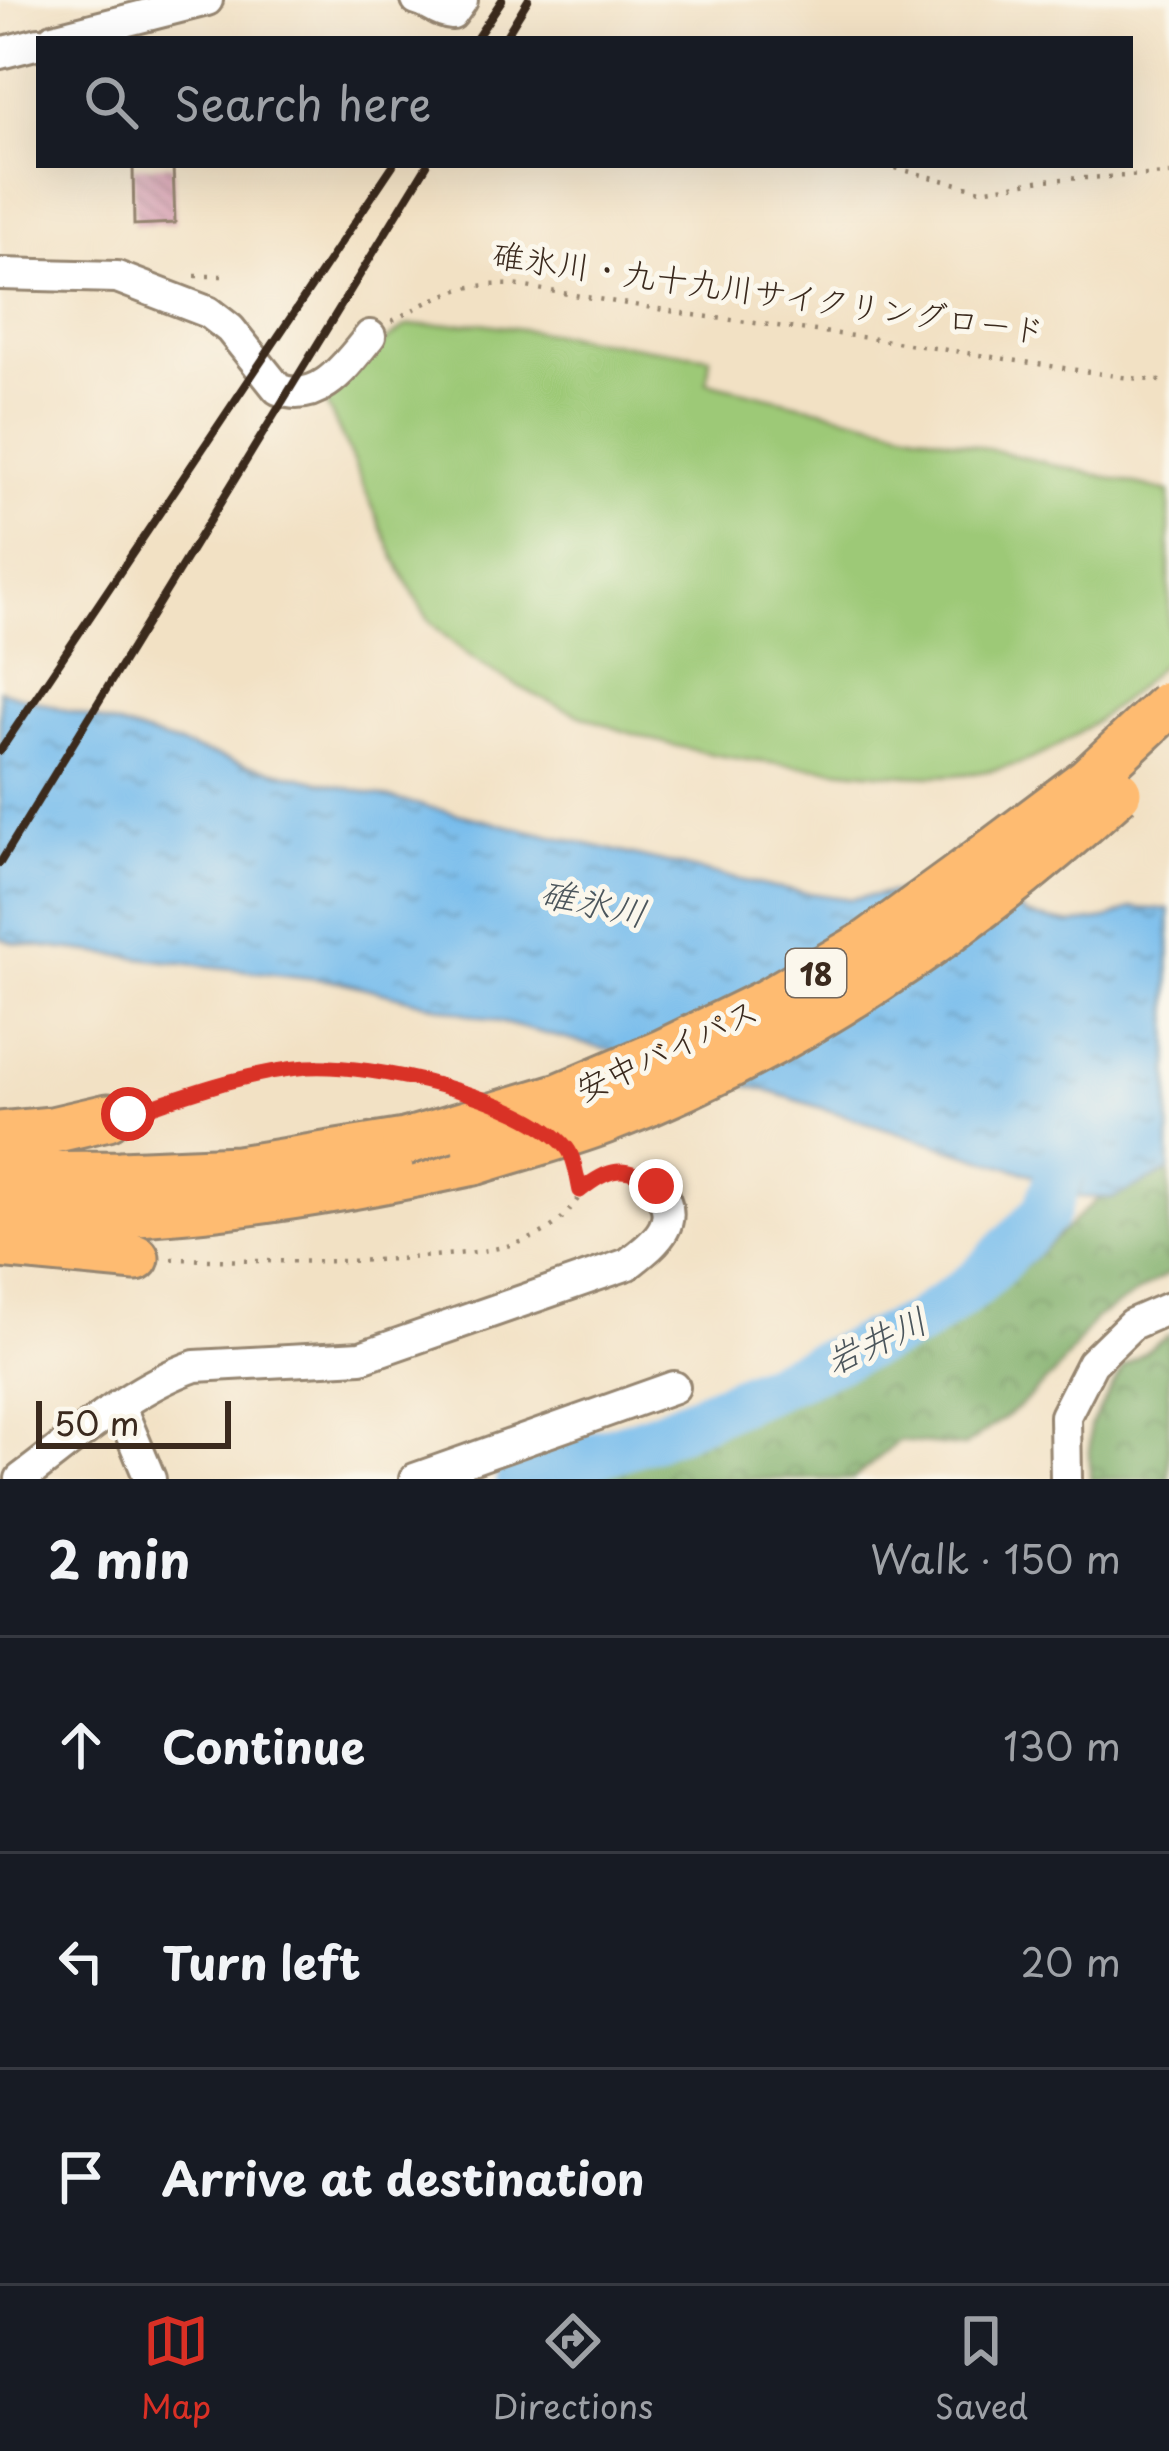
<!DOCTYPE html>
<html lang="en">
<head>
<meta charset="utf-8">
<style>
  body { margin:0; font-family:"Playpen Sans","Klee One",sans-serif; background:#20242c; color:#f1f3f6 }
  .scale { position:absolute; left:36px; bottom:30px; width:195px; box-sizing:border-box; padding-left:12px; border:6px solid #3b2a1e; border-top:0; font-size:33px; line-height:42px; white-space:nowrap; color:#3b2a1e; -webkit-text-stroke:9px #fbf7ec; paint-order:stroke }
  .stop { position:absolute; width:36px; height:36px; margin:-27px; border:9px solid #d93025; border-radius:50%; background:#fff }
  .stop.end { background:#d93025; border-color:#fff; box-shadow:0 3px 12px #0008 }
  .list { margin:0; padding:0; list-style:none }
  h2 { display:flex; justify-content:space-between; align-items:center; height:156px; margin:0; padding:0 48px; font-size:51px }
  h2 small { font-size:39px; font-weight:400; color:#9ea1a6 }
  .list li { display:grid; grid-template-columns:78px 1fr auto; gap:36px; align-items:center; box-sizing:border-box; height:216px; padding:0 48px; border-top:3px solid #363941 }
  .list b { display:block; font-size:45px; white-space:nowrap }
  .list em { font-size:39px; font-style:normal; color:#9ea1a6 }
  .icon { flex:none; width:66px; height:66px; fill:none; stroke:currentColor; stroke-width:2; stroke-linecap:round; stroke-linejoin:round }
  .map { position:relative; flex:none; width:1169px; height:1479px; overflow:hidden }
  .search { position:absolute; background:#171b24; box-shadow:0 12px 48px #0002; left:36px; right:36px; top:36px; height:132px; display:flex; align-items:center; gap:30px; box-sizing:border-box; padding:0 42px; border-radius:0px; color:#9ea1a6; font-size:45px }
  .sheet { height:804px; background:#171b24 }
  nav { display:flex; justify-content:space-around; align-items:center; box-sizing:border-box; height:168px; border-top:3px solid #363941; background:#171b24; font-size:33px; color:#9ea1a6 }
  nav a { display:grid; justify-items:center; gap:6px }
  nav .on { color:#d93025 }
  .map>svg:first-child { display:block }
  .forest { fill:url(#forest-crowns); stroke:#5c6c43; stroke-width:3 }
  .park { fill:#9dc977; stroke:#6c7a4a; stroke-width:3 }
  .water { fill:url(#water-ripples); stroke:#587285; stroke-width:3 }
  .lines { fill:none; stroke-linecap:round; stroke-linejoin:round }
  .river { stroke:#74bbec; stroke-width:48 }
  .building { fill:url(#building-back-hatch) }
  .minor-casing { stroke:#968671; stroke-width:36 }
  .highway-casing { stroke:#968671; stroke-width:51 }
  .path { stroke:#968671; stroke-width:4.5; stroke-dasharray:3 9; stroke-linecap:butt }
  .minor { stroke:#fff; stroke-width:30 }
  .highway { stroke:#febb71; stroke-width:45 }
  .rail { stroke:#3b2a1e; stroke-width:8 }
  .highway-bridge-casing { stroke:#968671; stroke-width:51; stroke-linecap:butt }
  .highway-bridge { stroke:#febb71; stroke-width:45 }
  .route { stroke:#d93025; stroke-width:15 }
  .labels { text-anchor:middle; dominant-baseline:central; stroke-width:10; stroke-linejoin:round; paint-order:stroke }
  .shield { fill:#fbf7ec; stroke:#75685c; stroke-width:3 }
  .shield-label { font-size:30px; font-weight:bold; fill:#3b2a1e }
  .street-label { font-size:33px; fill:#3b2a1e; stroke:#fbf7ec }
  .water-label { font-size:36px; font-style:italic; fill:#4c565c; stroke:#fbf7ec }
</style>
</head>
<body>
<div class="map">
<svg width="1169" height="1479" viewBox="0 0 1169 1479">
  <defs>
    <pattern id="forest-crowns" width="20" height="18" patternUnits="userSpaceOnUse" patternTransform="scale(3)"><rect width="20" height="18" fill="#7ead68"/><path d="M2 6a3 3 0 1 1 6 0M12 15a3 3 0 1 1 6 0" fill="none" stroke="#688d55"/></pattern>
    <pattern id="water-ripples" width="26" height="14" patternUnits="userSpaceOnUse" patternTransform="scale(3)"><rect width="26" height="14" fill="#74bbec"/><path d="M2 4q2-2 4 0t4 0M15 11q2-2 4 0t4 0" fill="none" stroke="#6098bf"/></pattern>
    <pattern id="building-back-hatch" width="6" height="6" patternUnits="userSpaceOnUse" patternTransform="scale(3)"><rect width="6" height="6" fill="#d59aae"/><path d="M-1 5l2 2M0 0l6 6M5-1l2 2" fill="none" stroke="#ae7e8d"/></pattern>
  </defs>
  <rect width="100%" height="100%" fill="#fbf7ec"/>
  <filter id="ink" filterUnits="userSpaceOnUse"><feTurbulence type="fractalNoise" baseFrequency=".00833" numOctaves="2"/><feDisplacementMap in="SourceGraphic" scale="24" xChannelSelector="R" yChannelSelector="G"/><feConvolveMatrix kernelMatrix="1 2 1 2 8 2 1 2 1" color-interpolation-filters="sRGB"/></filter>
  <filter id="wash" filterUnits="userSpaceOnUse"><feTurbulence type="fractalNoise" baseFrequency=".004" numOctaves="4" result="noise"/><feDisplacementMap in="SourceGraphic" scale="48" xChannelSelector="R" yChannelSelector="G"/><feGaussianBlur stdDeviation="2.7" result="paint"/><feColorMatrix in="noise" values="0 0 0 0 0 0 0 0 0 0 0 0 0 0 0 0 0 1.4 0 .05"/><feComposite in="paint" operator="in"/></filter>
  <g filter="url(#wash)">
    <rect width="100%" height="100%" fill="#f2e1c4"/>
    <path class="forest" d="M1169 1158V1273L1095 1319 1057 1371 1019 1407 963 1447 899 1441 853 1479H574L723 1416 897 1350 1013 1277 1125 1174Z
      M1169 1335V1479H1090V1426L1123 1368Z"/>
    <path class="park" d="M480 323 710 357 707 382 1169 492V656C1135 694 1063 752 1014 765 955 782 895 775 834 769 792 765 749 762 708 753 617 735 496 690 432 623 420 610 413 591 404 576 375 519 355 458 325 402L386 341 407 326Z"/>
    <path class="water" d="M0 690 240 763 774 888 850 899 912 890 985 885 1028 916 1071 924 1107 919 1132 908 1169 910V1171L1113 1198 1078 1197 1085 1168H1062L1036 1176 765 1090 343 982 14 943 0 938Z"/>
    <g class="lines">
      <path class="river" d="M520 1479 652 1437 918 1324 976 1283 1046 1212 1062 1168 1084 1134 1100 1119"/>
    </g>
    <g id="blocks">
      <path class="building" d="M173 165 175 223 134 225 133 167Z"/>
    </g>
  </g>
  <g filter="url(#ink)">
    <use href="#blocks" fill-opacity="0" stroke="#968671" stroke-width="3"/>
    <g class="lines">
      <g class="minor-casing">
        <path id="minor" d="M417 0C431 3 437 13 452 14L462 0
          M53 39 207 0
          M0 53 39 43
          M0 274 117 277 208 312 230 329 278 389C319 406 347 364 370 336
          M120 1407 150 1479
          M21 1479C75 1439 131 1388 195 1366L361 1357 628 1264C656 1242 684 1222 656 1186
          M415 1479 674 1387
          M1066 1479 1065 1416 1092 1363 1132 1324 1169 1308"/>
      </g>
      <g class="highway-casing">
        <path id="highway" d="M0 1135 52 1130 108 1117
          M0 1175 120 1174 238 1169 405 1142
          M0 1214C160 1222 318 1195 474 1162
          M0 1245 136 1258"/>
      </g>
      <path class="path" d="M884 165 981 190 1043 180 1169 174
        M195 276H226
        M392 321C437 297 460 282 514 285L694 315 876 339 1122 377 1169 382
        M143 1110C249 1075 343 1048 453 1089
        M574 1166 580 1190
        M172 1259C255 1261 339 1264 422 1257 453 1254 484 1253 514 1244 531 1240 550 1230 562 1218 587 1194 590 1162 634 1175"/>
      <use href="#minor" class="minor"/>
      <use href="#highway" class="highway"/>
      <path class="rail" d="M476 39 502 0
        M504 39 528 0
        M0 751 393 165
        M0 863 427 165"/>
      <g class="highway-bridge-casing">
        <path id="highway-bridge" d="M405 1142 560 1096 664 1052 767 1002 868 943 956 879 1088 780 1169 704
          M474 1162C517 1148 562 1137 604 1121 791 1050 972 926 1118 792"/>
      </g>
      <use href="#highway-bridge" class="highway-bridge"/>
    </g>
  </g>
  <g class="lines" filter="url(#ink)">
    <path class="route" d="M128 1114C186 1095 246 1072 307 1067 371 1063 525 1097 567 1148 575 1158 577 1178 580 1191 608 1168 625 1163 656 1186"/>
  </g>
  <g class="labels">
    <rect class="shield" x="786" y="949" width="60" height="48" rx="9"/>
    <g class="shield-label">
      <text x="816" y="973">18</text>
    </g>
    <g class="street-label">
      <text transform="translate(769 291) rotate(8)">碓氷川・九十九川サイクリングロード</text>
      <text transform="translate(666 1048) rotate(-25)">安中バイパス</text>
    </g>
    <g class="water-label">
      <text transform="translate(594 901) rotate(12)">碓氷川</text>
      <text transform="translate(875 1339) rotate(-25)">岩井川</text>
    </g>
  </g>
</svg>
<div class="scale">50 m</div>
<div class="stop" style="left:128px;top:1114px"></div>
<div class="stop end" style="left:656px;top:1186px"></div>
<div class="search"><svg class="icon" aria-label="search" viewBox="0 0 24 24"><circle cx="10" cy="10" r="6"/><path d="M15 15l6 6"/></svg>Search here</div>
</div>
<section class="sheet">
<h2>2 min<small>Walk · 150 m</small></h2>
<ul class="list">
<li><svg class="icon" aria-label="ahead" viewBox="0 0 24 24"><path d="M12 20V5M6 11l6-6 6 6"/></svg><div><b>Continue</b></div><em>130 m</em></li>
<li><svg class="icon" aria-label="left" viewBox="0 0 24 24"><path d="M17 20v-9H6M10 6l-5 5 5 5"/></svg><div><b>Turn left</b></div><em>20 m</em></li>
<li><svg class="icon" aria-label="arrive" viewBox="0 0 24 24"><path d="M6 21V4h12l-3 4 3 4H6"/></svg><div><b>Arrive at destination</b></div></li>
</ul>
</section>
<nav>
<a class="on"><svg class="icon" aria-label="map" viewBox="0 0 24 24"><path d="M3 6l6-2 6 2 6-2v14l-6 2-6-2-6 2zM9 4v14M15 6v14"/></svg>Map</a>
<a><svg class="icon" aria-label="directions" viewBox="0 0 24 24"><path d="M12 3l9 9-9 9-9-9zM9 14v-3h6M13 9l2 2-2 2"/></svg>Directions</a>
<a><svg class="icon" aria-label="saved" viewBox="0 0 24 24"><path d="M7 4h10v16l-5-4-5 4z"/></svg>Saved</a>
</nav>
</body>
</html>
